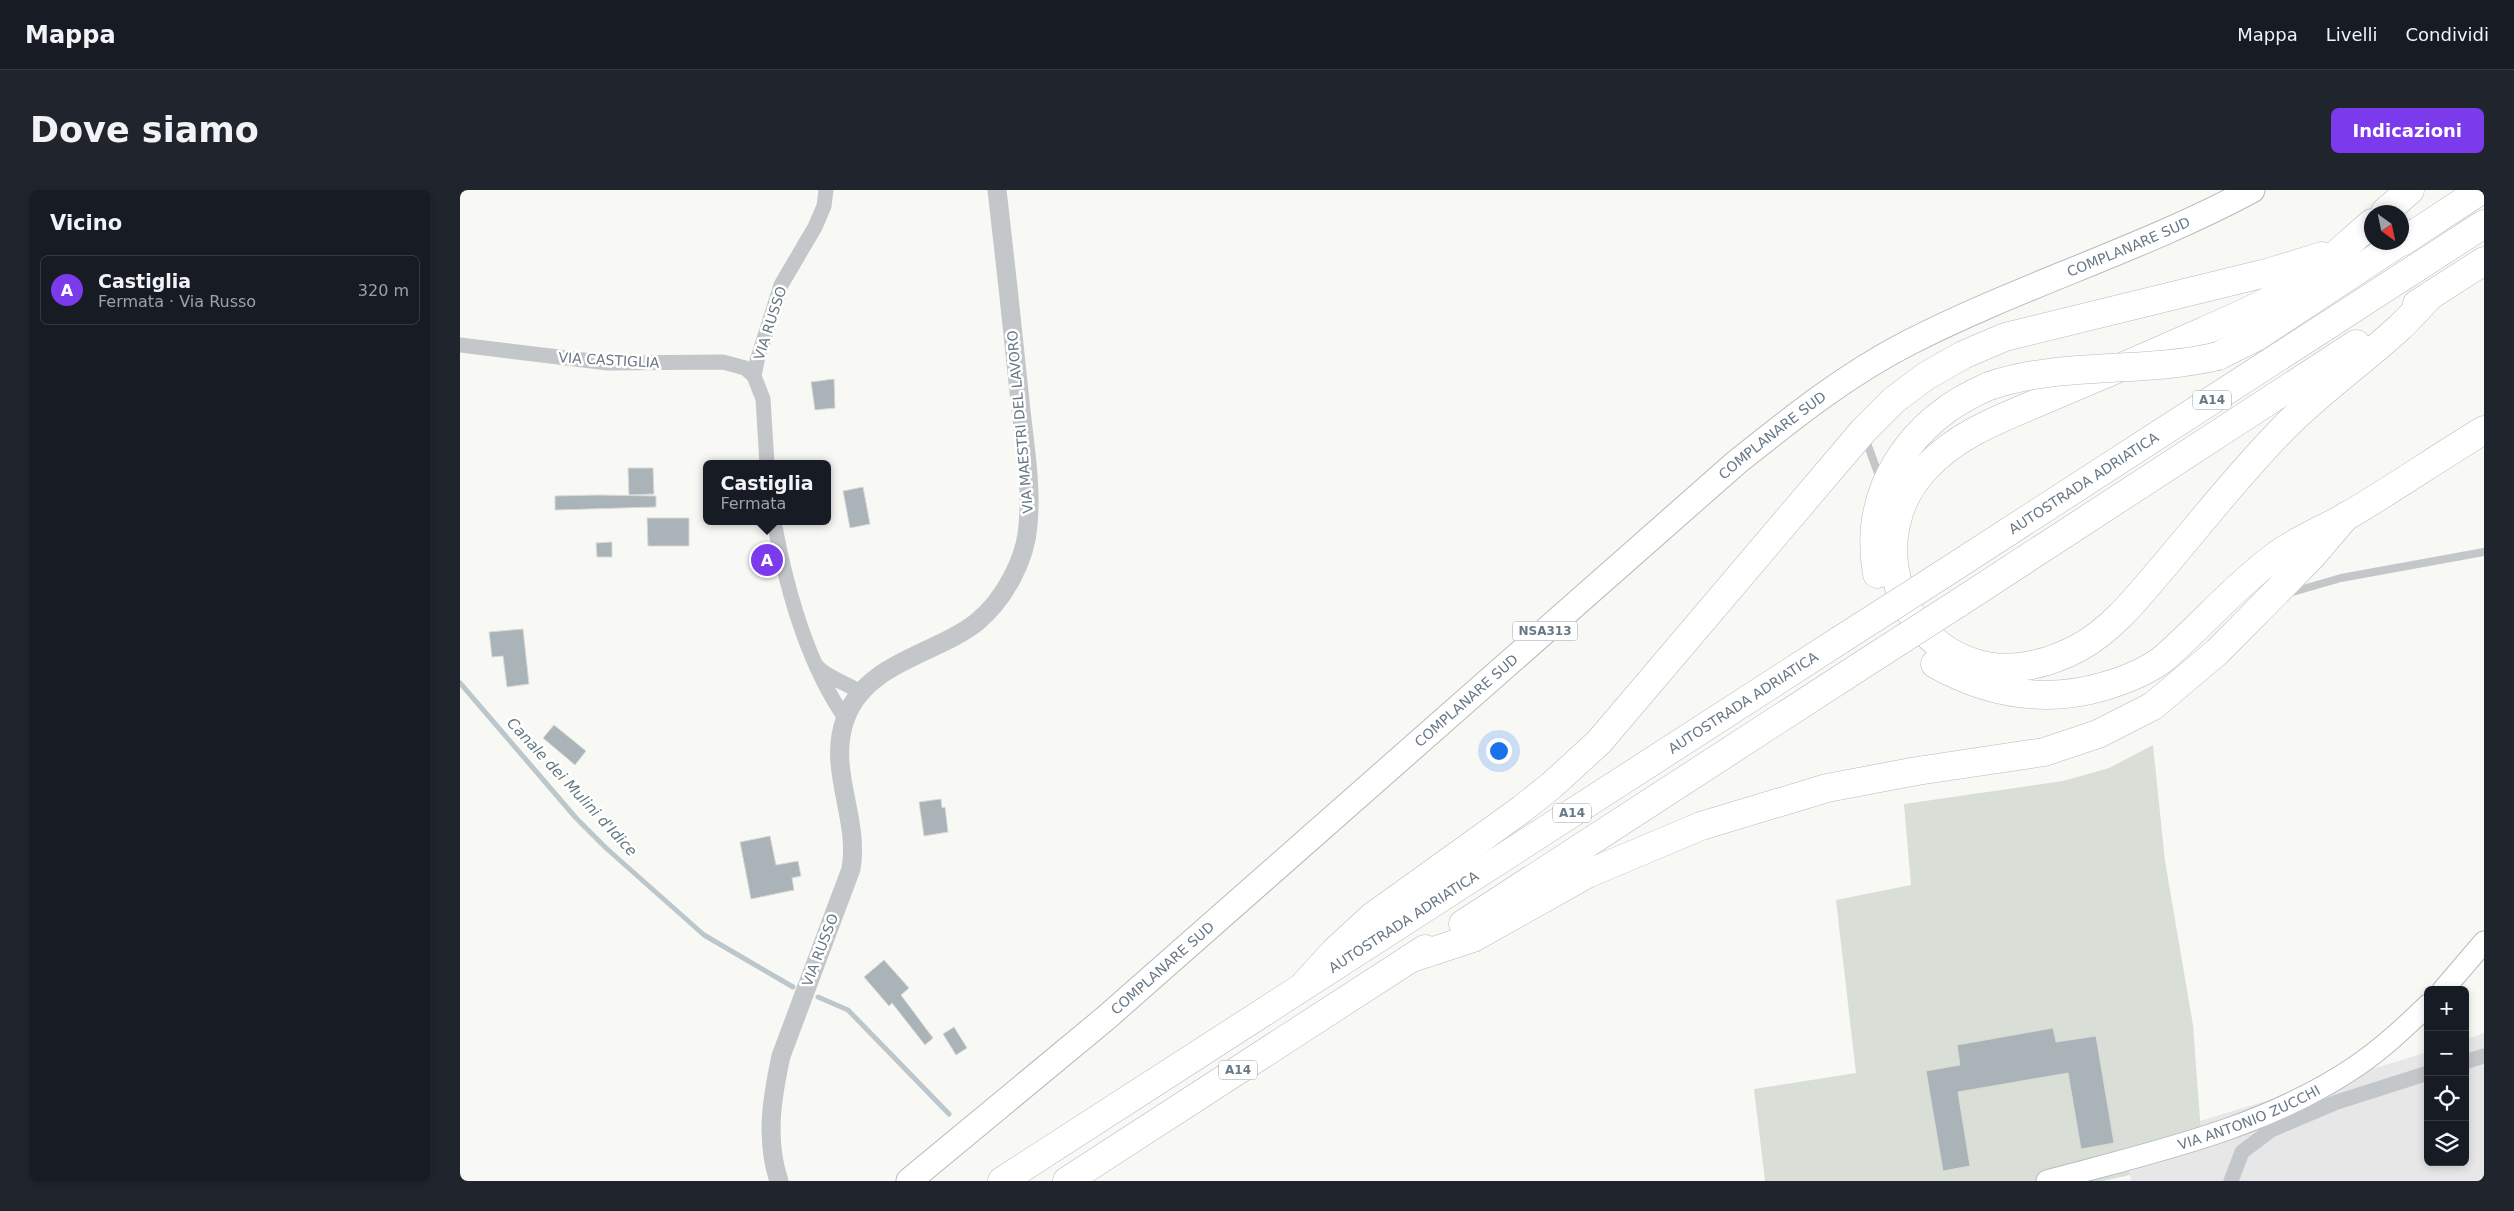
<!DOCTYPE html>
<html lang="it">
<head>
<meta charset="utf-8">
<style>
  body { margin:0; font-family:"DejaVu Sans",sans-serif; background:#20242c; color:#f1f3f6 }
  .controls { position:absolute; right:15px; bottom:15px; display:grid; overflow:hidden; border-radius:8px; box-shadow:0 2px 8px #0003 }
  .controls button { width:45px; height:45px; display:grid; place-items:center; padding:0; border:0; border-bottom:1px solid #363941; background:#171b24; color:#f1f3f6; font:25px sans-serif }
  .compass { position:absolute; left:1904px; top:15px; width:45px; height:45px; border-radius:50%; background:#171b24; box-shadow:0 2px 8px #0003; rotate:147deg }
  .you { position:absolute; left:1038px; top:560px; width:18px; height:18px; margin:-12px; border:4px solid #fff; border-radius:50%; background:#1a73e8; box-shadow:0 0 0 8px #1a73e833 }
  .badge { display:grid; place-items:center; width:32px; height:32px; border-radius:50%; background:#7c3aed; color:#fff; font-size:16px; font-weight:700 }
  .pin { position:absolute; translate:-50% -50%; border:2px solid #fff; box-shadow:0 1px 5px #0006 }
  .popup { position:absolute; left:243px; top:270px; width:128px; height:65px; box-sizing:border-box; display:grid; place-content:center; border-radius:8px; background:#171b24; filter:drop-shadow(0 1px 4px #0005); font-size:16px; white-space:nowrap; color:#9ea1a6 }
  .popup b { font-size:19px; color:#f1f3f6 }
  .popup::after { content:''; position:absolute; left:50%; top:100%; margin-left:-10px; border:10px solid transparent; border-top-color:#171b24 }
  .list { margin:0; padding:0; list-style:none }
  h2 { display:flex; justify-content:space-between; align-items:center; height:65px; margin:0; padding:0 20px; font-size:21px }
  h2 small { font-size:16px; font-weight:400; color:#9ea1a6 }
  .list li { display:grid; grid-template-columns:32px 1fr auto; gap:15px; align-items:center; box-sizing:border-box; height:70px; margin:0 10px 10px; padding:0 10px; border:1px solid #363941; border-radius:8px }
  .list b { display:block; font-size:19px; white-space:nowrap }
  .list p { margin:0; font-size:16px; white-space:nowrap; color:#9ea1a6 }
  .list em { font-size:16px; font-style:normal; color:#9ea1a6 }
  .icon { flex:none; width:28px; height:28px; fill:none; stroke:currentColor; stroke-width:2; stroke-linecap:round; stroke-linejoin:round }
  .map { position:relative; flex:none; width:2024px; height:991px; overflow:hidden; border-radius:8px }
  header { display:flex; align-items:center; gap:30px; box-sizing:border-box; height:70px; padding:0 25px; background:#171b24; border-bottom:1px solid #363941 }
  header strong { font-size:24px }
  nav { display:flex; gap:28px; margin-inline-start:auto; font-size:18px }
  .intro { display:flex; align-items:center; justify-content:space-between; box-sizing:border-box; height:120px; padding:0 30px }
  h1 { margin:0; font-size:35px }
  .button { padding:12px 22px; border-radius:8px; background:#7c3aed; color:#fff; font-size:18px; font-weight:700 }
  main { display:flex; gap:30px; padding:0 30px }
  aside { flex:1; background:#171b24; border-radius:8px; box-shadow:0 2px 8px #0003 }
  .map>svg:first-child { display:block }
  .built { fill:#e6e7e6 }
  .green { fill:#d9dfd6 }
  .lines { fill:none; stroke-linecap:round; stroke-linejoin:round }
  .stream { stroke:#bbc7cb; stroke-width:5 }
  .building { fill:#aab3b8; stroke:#d9d9d7 }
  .secondary-casing { stroke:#b5bbbf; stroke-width:23 }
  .trunk-casing { stroke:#b6babd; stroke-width:27 }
  .motorway-casing { stroke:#b6babd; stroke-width:29 }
  .service { stroke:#c3c7ca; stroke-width:8 }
  .minor { stroke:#c3c7ca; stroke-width:15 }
  .tertiary { stroke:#c3c7ca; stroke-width:19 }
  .secondary { stroke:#fff; stroke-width:21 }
  .trunk { stroke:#fff; stroke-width:25 }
  .motorway { stroke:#fff; stroke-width:28 }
  .motorway-bridge-casing { stroke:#b6babd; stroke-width:29; stroke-linecap:butt }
  .motorway-bridge { stroke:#fff; stroke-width:28 }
  .labels { text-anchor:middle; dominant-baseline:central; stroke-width:5; stroke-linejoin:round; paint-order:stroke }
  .shield { fill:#fff; stroke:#95a0aa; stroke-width:1 }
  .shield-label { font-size:12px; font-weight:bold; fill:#677886 }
  .street-label { font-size:14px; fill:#677886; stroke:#fff }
  .water-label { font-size:15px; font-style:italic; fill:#637982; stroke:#fff }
</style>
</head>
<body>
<header>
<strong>Mappa</strong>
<nav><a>Mappa</a><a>Livelli</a><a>Condividi</a></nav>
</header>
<div class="intro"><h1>Dove siamo</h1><a class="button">Indicazioni</a></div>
<main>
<aside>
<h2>Vicino<small></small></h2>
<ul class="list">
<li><span class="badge">A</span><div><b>Castiglia</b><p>Fermata · Via Russo</p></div><em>320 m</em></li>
</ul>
</aside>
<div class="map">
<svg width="2024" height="991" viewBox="0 0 2024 991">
  <rect width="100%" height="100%" fill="#f8f8f5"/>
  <path class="built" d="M2024 843V991H1671L1667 966 1740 943V931L1968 862V972H2005V850Z"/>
  <path class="green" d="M1693 555 1705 671 1733 835 1741 943 1667 966 1670 985 1643 991H1305L1294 899 1396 883 1376 710 1451 695 1444 614 1603 591 1649 578Z"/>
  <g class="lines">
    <path class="stream" d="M0 493 116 628 146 658 244 745 333 797
      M358 807 388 820 489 924"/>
  </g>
  <path class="building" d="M374 189 375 218 355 220 351 192Z
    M168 278H193L194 304 169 305Z
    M403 297 410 334 390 338 383 301Z
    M138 305 196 306V317L95 320V306Z
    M187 328H229V356H188Z
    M152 352V367H137L136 353Z
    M63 439 69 494 47 497 43 466 32 467 29 442Z
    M94 535 126 561 115 575 83 548Z
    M481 609 482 618 485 617 488 642 464 646 459 612Z
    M310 646 316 675 338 671 341 686 332 688 334 700 291 709 280 652Z
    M424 770 449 798 441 805 473 848 465 855 432 813 429 816 404 787Z
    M494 837 507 858 496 865 483 844Z
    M1593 838 1596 852 1636 846 1654 953 1621 959 1608 883 1498 902 1510 976 1483 981 1466 881 1500 875 1497 855Z"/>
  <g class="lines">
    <g class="secondary-casing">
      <g id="secondary">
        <path d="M1983 800 2024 752"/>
        <path id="s1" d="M1587 991C1693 962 1803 939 1895 877 1922 859 1945 837 1968 815"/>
      </g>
    </g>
    <g class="trunk-casing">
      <g id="trunk">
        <path id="s2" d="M449 991 647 827 1277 272C1332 228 1387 184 1450 152 1562 95 1682 59 1792 0"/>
      </g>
    </g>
    <g class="motorway-casing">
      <g id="motorway">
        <path d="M1925 22 1950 0"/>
        <path d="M1912 33C1890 51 1871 71 1849 86 1810 114 1764 132 1721 151 1677 171 1633 189 1589 208 1544 227 1498 243 1465 279 1407 341 1431 447 1515 473 1550 484 1589 474 1620 457 1654 438 1679 405 1704 376 1742 331 1779 284 1820 242 1857 203 1900 174 1939 138 1950 128 1961 115 1972 104"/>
        <path d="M1942 52 2021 0"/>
        <path d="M1957 114 2024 71"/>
        <path d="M1758 166 1796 147 1940 52"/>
        <path d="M1417 384C1402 298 1452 229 1529 196"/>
        <path id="s3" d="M1480 386 2024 34"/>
        <path d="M1497 414 1896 154"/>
        <path d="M1475 474C1529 504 1585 514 1645 496 1665 490 1686 482 1703 469 1741 436 1774 397 1814 367 1836 350 1863 340 1887 326 1933 299 1978 268 2024 240"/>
        <path d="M1003 734 1399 477"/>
        <path d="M949 769 1013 748 1127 684 1241 636 1367 598 1457 581 1584 562 1638 544 1693 516 1757 462 1851 367 1886 326"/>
        <path d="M843 796 876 760 913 726 1062 619 1092 595 1139 552 1403 241 1434 210 1466 186 1503 165 1545 147 1810 82 1862 66"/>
        <path id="s4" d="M542 991 1380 450"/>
        <path d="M607 991 965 759"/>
      </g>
    </g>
    <path class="service" d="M1405 248 1421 291
      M1829 403 1881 388 2024 362"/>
    <path class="minor" d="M0 155 148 173 263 172 285 178 294 186
      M307 274 303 209 294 186 297 171 321 95 355 37 364 16 366 0
      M314 331C326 397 347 473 385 528
      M356 475C365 487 387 493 400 502
      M2005 872 2024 866
      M1771 991 1782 962 1811 940 1877 912 1968 883"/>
    <path class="tertiary" d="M319 991C305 950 312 907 321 866L391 679C400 626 366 579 386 527 407 472 475 465 517 432 544 410 566 369 568 335 572 294 564 252 560 211 553 141 545 70 537 0"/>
    <use href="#secondary" class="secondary"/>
    <use href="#trunk" class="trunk"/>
    <use href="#motorway" class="motorway"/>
    <g class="motorway-bridge-casing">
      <path id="motorway-bridge" d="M1529 196C1603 171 1683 184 1758 166
        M1380 450 1480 386
        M1399 477 1497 414"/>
    </g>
    <use href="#motorway-bridge" class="motorway-bridge"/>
  </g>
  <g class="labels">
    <g class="shield">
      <rect x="1733" y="200.5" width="38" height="19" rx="4"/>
      <rect x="1052.5" y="431.5" width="65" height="19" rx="4"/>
      <rect x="1093" y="613.5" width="38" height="19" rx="4"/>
      <rect x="759" y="870.5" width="38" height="19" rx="4"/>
    </g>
    <g class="shield-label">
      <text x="1752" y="210">A14</text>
      <text x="1085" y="441">NSA313</text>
      <text x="1112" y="623">A14</text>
      <text x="778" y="880">A14</text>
    </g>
    <g class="street-label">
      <text stroke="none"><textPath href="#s2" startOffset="1546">COMPLANARE SUD</textPath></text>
      <text transform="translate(310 133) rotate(-72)">VIA RUSSO</text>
      <text transform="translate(149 170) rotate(3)">VIA CASTIGLIA</text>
      <text transform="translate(560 232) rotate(-95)">VIA MAESTRI DEL LAVORO</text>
      <text stroke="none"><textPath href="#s2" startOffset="1141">COMPLANARE SUD</textPath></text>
      <text stroke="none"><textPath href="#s3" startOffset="171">AUTOSTRADA ADRIATICA</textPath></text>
      <text stroke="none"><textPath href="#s2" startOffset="736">COMPLANARE SUD</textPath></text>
      <text stroke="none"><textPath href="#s4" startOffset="882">AUTOSTRADA ADRIATICA</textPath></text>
      <text stroke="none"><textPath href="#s4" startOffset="478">AUTOSTRADA ADRIATICA</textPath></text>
      <text transform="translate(360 760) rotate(-69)">VIA RUSSO</text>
      <text stroke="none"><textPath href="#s2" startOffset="331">COMPLANARE SUD</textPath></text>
      <text stroke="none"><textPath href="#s1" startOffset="212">VIA ANTONIO ZUCCHI</textPath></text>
    </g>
    <g class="water-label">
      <text transform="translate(112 597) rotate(47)">Canale dei Mulini d'Idice</text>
    </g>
  </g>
</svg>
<div class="controls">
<button>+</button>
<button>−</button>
<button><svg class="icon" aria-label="locate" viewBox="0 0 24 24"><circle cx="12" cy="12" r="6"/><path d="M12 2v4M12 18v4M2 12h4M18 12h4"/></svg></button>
<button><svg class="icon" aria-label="layers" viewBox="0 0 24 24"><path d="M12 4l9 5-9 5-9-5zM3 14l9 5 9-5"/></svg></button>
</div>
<svg class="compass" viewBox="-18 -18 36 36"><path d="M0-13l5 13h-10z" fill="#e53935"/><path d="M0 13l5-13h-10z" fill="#9ea1a6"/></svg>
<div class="you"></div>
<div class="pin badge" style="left:307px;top:370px">A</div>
<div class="popup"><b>Castiglia</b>Fermata</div>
</div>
</main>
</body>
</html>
